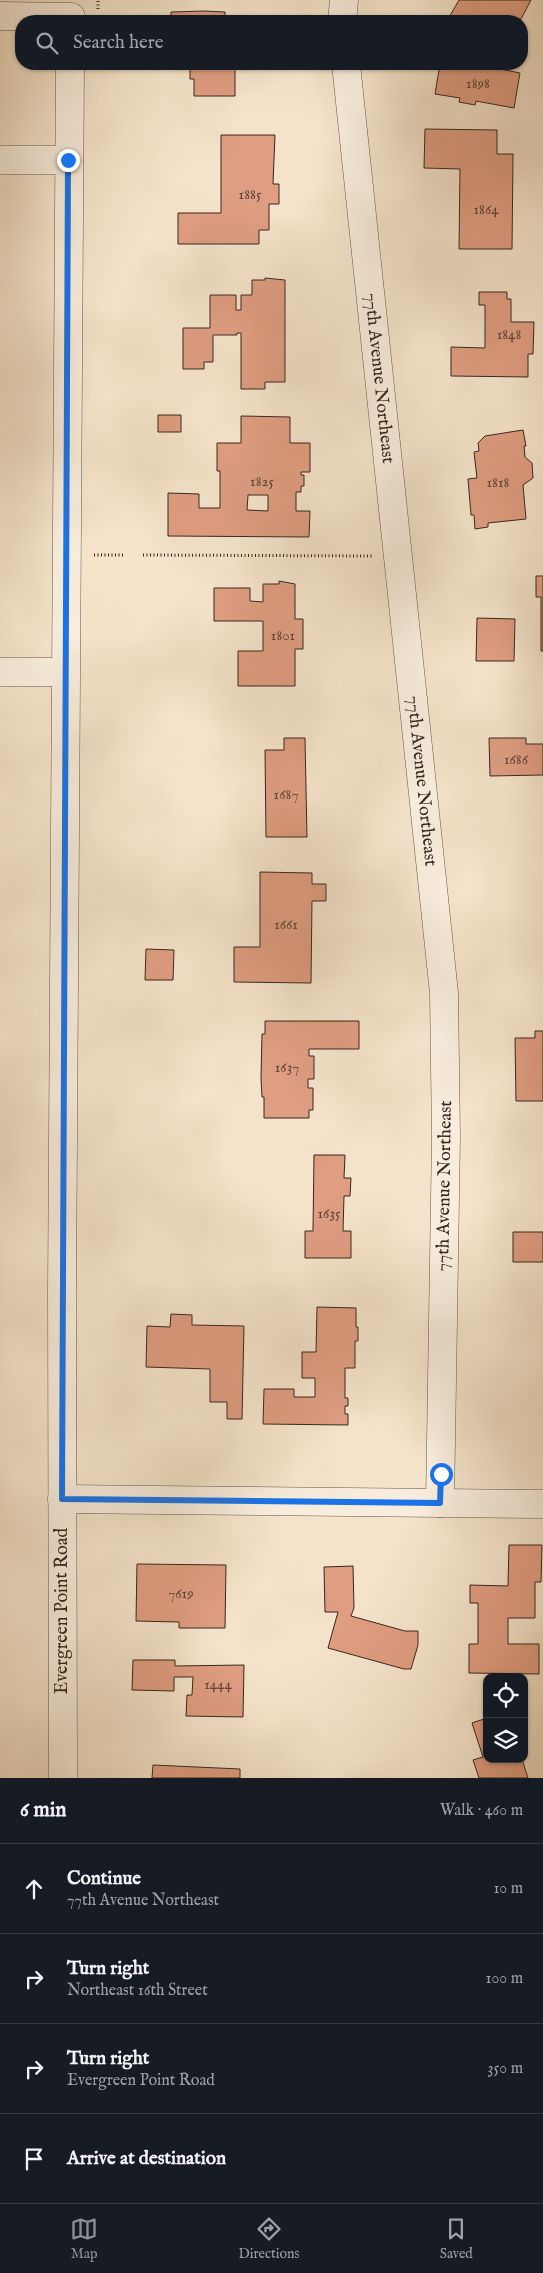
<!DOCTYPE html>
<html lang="en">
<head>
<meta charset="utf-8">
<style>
  body { margin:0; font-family:"IM FELL English",serif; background:#20242c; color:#f1f3f6 }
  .controls { position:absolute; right:15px; bottom:15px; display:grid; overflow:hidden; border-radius:10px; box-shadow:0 1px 4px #0004 }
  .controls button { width:45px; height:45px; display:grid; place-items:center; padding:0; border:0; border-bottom:1px solid #363941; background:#171b24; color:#f1f3f6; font:25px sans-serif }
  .stop { position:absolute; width:15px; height:15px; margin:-11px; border:4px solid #1a73e8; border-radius:50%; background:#fff }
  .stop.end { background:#1a73e8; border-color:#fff; box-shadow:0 1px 5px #0008 }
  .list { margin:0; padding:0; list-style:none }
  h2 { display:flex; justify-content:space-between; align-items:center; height:65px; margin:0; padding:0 20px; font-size:21px }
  h2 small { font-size:16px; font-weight:400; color:#9ea1a6 }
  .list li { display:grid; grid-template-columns:32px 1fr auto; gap:15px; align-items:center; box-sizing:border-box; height:90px; padding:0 20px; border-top:1px solid #363941 }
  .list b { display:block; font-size:19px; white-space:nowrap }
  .list p { margin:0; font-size:16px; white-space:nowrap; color:#9ea1a6 }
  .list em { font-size:16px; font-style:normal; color:#9ea1a6 }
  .icon { flex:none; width:28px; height:28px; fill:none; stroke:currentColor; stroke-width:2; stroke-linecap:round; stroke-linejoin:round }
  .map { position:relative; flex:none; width:543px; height:1778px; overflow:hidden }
  .search { position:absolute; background:#171b24; box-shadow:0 1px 4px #0004; left:15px; right:15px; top:15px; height:55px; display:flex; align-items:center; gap:12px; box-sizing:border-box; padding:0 18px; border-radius:20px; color:#9ea1a6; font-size:19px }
  .sheet { height:425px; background:#171b24 }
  nav { display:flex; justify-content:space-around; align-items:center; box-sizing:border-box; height:70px; border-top:1px solid #363941; background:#171b24; font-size:14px; color:#9ea1a6 }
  nav a { display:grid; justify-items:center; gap:2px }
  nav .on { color:#8c9099 }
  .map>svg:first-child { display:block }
  .building { fill:#df9d81; stroke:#36281f; fill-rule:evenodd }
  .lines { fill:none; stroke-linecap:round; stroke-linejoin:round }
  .minor-casing { stroke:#66574a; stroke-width:29 }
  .path { stroke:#36281f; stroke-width:3; stroke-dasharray:1 2.5; stroke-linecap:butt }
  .minor { stroke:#f8eddd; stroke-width:28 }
  .route { stroke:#1a73e8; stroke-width:6 }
  .labels { text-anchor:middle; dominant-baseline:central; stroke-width:4; stroke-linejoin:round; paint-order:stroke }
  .number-label { font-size:15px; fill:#604538 }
  .street-label { font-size:18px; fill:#36281f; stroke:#f8eddd }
</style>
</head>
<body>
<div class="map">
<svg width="543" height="1778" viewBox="0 0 543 1778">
  <rect width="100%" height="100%" fill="#f4e3ca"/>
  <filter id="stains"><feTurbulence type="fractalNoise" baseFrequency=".004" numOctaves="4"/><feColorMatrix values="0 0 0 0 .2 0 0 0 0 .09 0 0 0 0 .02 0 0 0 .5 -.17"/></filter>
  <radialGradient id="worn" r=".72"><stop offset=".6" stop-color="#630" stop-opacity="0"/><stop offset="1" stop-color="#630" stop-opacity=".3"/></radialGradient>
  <path class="building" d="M459 0H531L520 21H447Z
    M205 11 225 12V21H171V12Z
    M190 64H235V96H194V79H190Z
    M440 64H475L520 73 514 108 476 101 475 105 459 102 460 98 435 94Z
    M425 129 497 130V154H513L512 249H459L460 169 424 168Z
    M221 135H275L273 184H279V204H269V230H259V244H178V213H221Z
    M265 278 285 280V382H265V389H241V333H237V335H213V362H204V369H183V328H210V295H236V310H241V295H252V280H265Z
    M479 292H507V299H511V322H534L533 354H528V377L451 376V347L485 348V305H479Z
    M158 415H181V432H158Z
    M241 416 290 417V443H310V472H301V475H304V486H301V492H296V511H310L309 537 168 536V493L199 494V508H220V471H217V443H241ZM248 495H268V511L247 510Z
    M523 430 526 446H524L525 457 532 463 533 478 523 485 526 519 488 523V527L475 529 474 515H471L468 479 477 478 474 452 479 451 478 443 485 436Z
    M536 576H543V651H541V597H536Z
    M279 581 295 584V619H303V649H295V686H238V651H263V621H214V588H250V601L263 602V584H279Z
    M477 618 515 619 514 661H476Z
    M284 738H305L307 837H266L265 750H284Z
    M489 738H526V744H543V775L490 776Z
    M260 872 312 873V884H326V901H312L311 983 234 982V947H260Z
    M146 949 174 950 173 980H145Z
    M265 1021H359V1049H309V1056H314V1079H308V1088H313V1110H309V1118H264V1097H262L261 1079 262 1034H265Z
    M535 1031H543V1101H516L515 1038H535Z
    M314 1155H345L344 1178H351L350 1196H344L343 1231H351V1258H305V1231H313Z
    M513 1232H543V1262H513Z
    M317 1307 356 1308V1327H358V1341H355V1368H345V1398H348V1406H345V1414H348V1425L263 1424 264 1389H294V1397H315V1378H302V1352H316Z
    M171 1314 192 1315V1325L244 1326 242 1419H227V1402H210V1369L146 1367 147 1326 170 1327Z
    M509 1545H542L541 1582H535V1618H508V1644H539V1674L469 1673V1644H478V1603H470V1585L508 1586Z
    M137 1564 226 1565 225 1628H179V1622L136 1621Z
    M353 1566 354 1608 351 1616 405 1631H418V1645L411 1669H404L328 1648 338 1612H325L324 1567Z
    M133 1660H175V1666L244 1665 243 1717 186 1716 187 1695H192L193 1677H174V1691L132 1690Z
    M487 1718V1759H522L528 1778H479L473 1760 483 1757 472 1723Z
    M153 1765 240 1769V1778H152Z"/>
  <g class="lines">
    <g class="minor-casing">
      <g id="minor">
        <path d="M0 16 71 17"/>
        <path d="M342 21 344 0"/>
        <path id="s1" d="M346 64 444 993 446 1137 440 1503"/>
        <path d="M0 160H68"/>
        <path d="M0 672H65"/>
        <path d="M62 1499 543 1504"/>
        <path d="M63 1778 62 1292 70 64"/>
      </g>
    </g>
    <path class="path" d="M98 9V0
      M94 555H123
      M143 555 373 556"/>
    <use href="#minor" class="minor"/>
  </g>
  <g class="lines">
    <path class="route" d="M68 160 62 1499 440 1503 441 1474"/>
  </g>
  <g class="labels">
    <g class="number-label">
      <text x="478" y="83">1898</text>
      <text x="250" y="194">1885</text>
      <text x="486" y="209">1864</text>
      <text x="509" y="334">1848</text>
      <text x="262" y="481">1825</text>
      <text x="498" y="482">1818</text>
      <text x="283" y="635">1801</text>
      <text x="516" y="759">1686</text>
      <text x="286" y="794">1687</text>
      <text x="286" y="924">1661</text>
      <text x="287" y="1067">1637</text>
      <text x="329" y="1213">1635</text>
      <text x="181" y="1593">7619</text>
      <text x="218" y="1684">1444</text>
    </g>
    <g class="street-label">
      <text stroke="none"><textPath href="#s1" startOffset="316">77th Avenue Northeast</textPath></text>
      <text stroke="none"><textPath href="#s1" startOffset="721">77th Avenue Northeast</textPath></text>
      <text transform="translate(445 1186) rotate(-89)">77th Avenue Northeast</text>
      <text transform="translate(62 1611) rotate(-90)">Evergreen Point Road</text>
    </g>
  </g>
  <rect width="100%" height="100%" filter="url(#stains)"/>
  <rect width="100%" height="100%" fill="url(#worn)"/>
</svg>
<div class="controls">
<button><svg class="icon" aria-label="locate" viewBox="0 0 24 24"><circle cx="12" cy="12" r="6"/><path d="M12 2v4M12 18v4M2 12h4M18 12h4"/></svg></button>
<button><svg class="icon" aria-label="layers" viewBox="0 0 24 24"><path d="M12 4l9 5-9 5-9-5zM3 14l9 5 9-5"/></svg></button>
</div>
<div class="stop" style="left:441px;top:1474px"></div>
<div class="stop end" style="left:68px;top:160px"></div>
<div class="search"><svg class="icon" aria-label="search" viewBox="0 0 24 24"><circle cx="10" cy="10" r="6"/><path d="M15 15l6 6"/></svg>Search here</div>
</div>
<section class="sheet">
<h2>6 min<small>Walk · 460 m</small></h2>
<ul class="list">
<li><svg class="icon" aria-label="ahead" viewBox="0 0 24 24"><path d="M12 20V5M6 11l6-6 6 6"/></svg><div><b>Continue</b><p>77th Avenue Northeast</p></div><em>10 m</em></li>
<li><svg class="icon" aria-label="right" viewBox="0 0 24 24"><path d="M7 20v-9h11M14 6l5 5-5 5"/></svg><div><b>Turn right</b><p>Northeast 16th Street</p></div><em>100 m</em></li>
<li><svg class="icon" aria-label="right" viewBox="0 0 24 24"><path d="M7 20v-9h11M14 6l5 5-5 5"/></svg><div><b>Turn right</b><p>Evergreen Point Road</p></div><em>350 m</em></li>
<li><svg class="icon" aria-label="arrive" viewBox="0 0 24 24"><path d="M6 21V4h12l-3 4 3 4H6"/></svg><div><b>Arrive at destination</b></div></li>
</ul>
</section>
<nav>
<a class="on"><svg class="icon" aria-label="map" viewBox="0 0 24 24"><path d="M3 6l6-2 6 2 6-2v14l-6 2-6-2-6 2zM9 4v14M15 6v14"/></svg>Map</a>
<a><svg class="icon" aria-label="directions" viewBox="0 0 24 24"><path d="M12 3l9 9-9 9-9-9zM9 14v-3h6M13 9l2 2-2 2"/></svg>Directions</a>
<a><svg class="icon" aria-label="saved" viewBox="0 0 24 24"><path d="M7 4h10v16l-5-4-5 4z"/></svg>Saved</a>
</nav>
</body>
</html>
